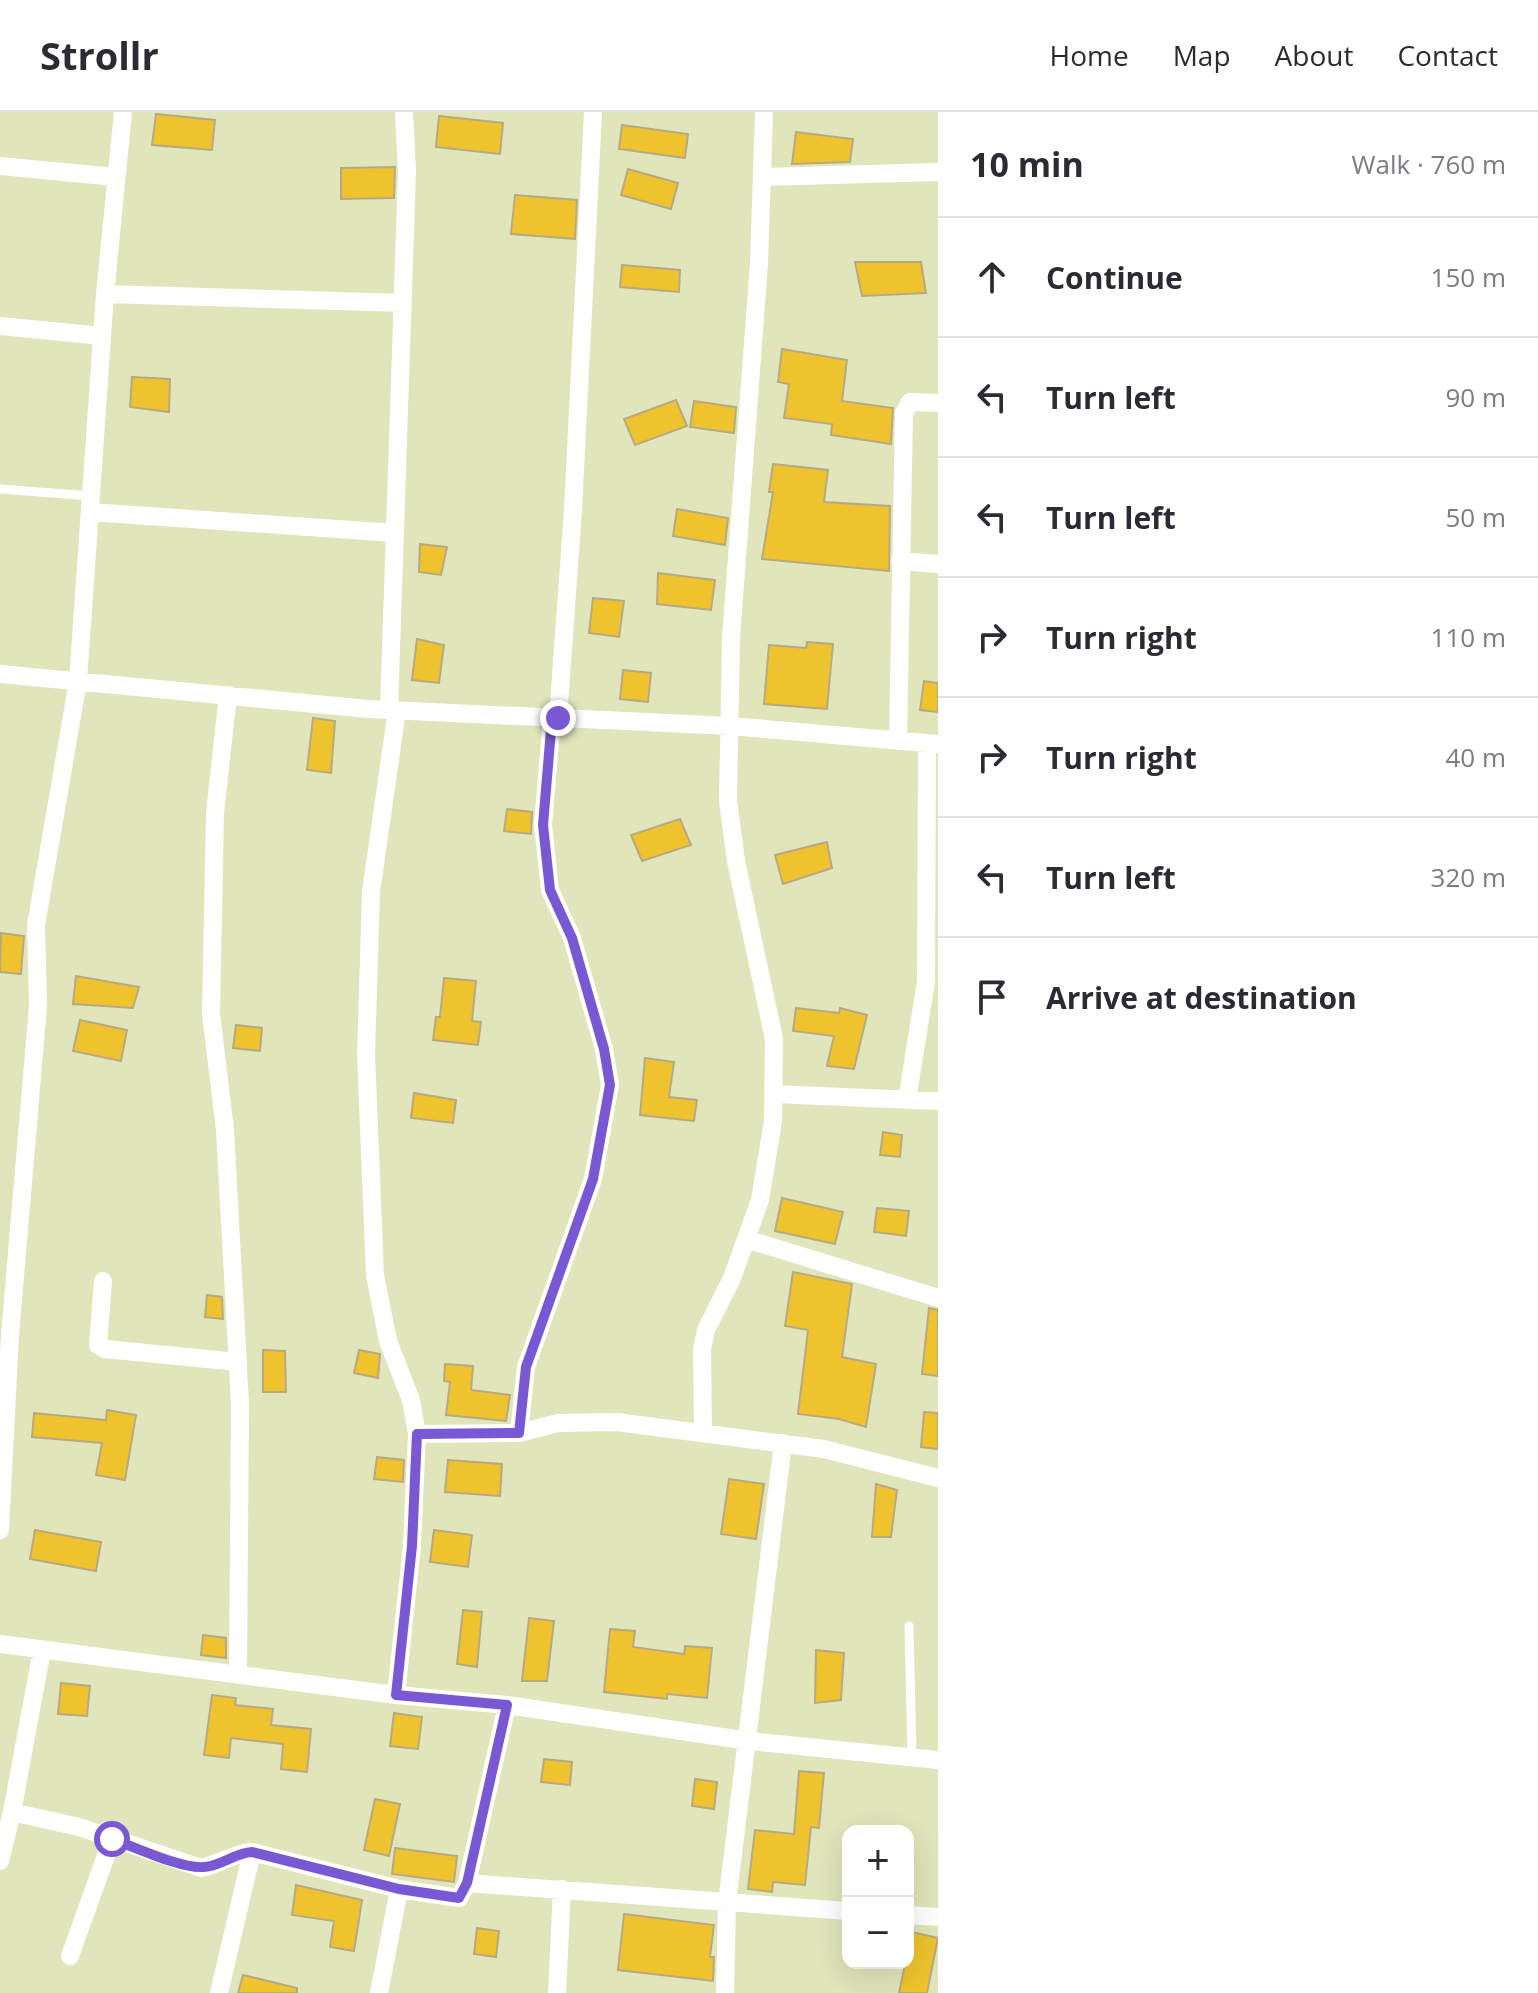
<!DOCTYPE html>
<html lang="en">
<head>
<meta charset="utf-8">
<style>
  body { margin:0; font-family:"Open Sans",sans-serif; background:#f7f7f7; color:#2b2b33 }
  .controls { position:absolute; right:24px; bottom:24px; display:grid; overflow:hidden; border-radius:16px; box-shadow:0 8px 32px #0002 }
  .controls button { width:72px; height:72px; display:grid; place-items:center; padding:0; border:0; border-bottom:2px solid #e1e1e2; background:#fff; color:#2b2b33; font:40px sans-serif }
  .stop { position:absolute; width:24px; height:24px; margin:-18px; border:6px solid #7859d3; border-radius:50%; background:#fff }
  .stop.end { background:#7859d3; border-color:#fff; box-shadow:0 2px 8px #0008 }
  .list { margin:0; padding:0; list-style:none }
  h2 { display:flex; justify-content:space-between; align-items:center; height:104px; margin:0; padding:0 32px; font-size:34px }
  h2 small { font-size:26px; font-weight:400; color:#7c7c81 }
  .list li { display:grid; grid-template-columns:52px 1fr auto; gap:24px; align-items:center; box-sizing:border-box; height:120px; padding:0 32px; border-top:2px solid #e1e1e2 }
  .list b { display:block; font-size:30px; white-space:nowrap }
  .list em { font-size:26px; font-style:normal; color:#7c7c81 }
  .icon { flex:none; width:44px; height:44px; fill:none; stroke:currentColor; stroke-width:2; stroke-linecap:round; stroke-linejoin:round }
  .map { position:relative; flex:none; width:938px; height:1881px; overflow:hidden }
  header { display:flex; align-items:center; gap:48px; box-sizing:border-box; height:112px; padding:0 40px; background:#fff; border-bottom:2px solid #e1e1e2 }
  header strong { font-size:38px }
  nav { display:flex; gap:44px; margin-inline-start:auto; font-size:28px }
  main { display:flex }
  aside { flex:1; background:#fff }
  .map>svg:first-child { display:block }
  .building { fill:#eec32d; stroke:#b7aa83; stroke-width:2 }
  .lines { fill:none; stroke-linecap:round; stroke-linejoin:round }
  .lane { stroke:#fff; stroke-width:9 }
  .street { stroke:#fff; stroke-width:18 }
  .route { stroke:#7859d3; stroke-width:10 }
</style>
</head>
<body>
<header>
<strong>Strollr</strong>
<nav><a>Home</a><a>Map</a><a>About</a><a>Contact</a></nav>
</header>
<main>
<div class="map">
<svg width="938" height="1881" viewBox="0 0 938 1881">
  <rect width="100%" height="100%" fill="#e1e5bb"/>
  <path class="building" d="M156 2 215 8 212 38 152 33Z
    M439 4 503 11 500 42 436 35Z
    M622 13 688 22 685 46 619 37Z
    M796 20 853 27 850 50 792 52Z
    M395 55 394 86 341 87V56Z
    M628 57 678 71 671 97 621 83Z
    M515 83 577 88 575 127 511 122Z
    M855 150H921L926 181 862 184Z
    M622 153 680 158 679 180 620 175Z
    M782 237 847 248 842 289 893 296 891 332 831 323 832 312 784 306 789 272 778 270Z
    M132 265 170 267 169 300 130 295Z
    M676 288 687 314 635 333 624 307Z
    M694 289 736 295 734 321 690 315Z
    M773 352 828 358 824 390 890 394 889 459 762 447 773 380H769Z
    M677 397 728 406 725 433 673 424Z
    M420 432 447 435 441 463 419 460Z
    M658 461 715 468 711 498 657 492Z
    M593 486 624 489 619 525 589 521Z
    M417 527 444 533 439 571 412 568Z
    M807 530 833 532 827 597 764 592 769 533 806 536Z
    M623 558 651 561 648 590 620 587Z
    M924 569 938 571V600L920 598Z
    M313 606 335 609 331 661 307 658Z
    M507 697 532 700 531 722 504 719Z
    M680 707 691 733 642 749 631 723Z
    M827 730 832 756 783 772 775 743Z
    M1 821 24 824 21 862 0 860Z
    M76 864 139 875 133 896 73 892Z
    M444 866 476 869 472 909 481 910 478 933 433 928 436 905H440Z
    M796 896 839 901 840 896 867 903 854 957 827 954 834 924 793 919Z
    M80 908 127 918 121 949 73 939Z
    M236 913 262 916 260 939 233 936Z
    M645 946 674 950 669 985 697 988 694 1009 640 1003Z
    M414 981 456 988 453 1011 411 1006Z
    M883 1020 902 1023 900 1045 880 1043Z
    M782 1086 843 1100 835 1132 775 1119Z
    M877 1096 909 1099 906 1124 874 1120Z
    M793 1160 852 1172 842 1245 876 1252 866 1315 839 1307 798 1302 808 1218 785 1214Z
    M207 1183 222 1185 223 1207 205 1205Z
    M929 1196 938 1198V1264L922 1262Z
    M263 1238 285 1239 286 1280H263Z
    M359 1238 380 1242 378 1266 354 1261Z
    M445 1252 473 1254 471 1278 510 1283 506 1309 446 1303 450 1270 444 1269Z
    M107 1298 136 1303 125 1368 96 1363 102 1331 32 1325 34 1301 106 1308Z
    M924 1300 938 1301V1337L921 1335Z
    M377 1345 404 1348 403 1370 374 1367Z
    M448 1348 502 1352 500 1384 445 1380Z
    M729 1367 764 1372 756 1427 721 1422Z
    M876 1372 897 1378 891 1425H872Z
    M35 1418 101 1430 96 1459 30 1447Z
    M434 1418 472 1423 468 1455 430 1450Z
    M463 1498 482 1500 477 1555 457 1552Z
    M529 1506 554 1509 547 1569H522Z
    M610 1517 635 1519 633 1535 684 1542 685 1534 712 1536 707 1586 667 1582V1587L604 1580Z
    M203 1523 226 1526V1546L201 1543Z
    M816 1538 844 1541 841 1588 815 1591Z
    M61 1571 90 1574 87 1604 58 1602Z
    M212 1583 236 1586 235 1593 273 1597 271 1613 311 1617 307 1660 281 1657 283 1632 231 1626 229 1646 204 1643Z
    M394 1601 422 1605 418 1637 390 1634Z
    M544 1647 572 1650 570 1673 541 1670Z
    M799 1659 824 1661 819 1716 811 1715 805 1773 773 1770 772 1780 748 1777 755 1718 794 1722Z
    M695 1667 717 1670 714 1697 692 1694Z
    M375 1687 400 1692 389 1744 364 1738Z
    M395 1736 457 1744 454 1770 392 1762Z
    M296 1773 362 1788 354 1839 330 1835 334 1809 292 1803Z
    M624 1802 714 1813 710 1845H714L713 1869 618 1858Z
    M477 1816 499 1819 496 1845 474 1842Z
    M912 1820 938 1826 927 1881H899Z
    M243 1863 297 1876V1881H238Z"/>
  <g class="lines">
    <path class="lane" d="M0 377 91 384
      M909 1514 912 1645"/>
    <path class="street" d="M0 54 116 65
      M763 65 938 60
      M105 182 403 191
      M0 214 102 224
      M90 400 395 421
      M900 449 938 452
      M0 562 368 597 731 614 938 632
      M228 583 215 701 211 902 225 1018 240 1292 238 1563
      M389 597 407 59 404 0
      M558 606 573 398 593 0
      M898 629 904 301 910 290 938 291
      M773 982 938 989
      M907 988 926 870 927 632
      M746 1127 938 1186
      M103 1169 98 1233 105 1237 238 1250
      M703 1319 702 1237 706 1218 732 1166 760 1088 773 1009 774 927 736 749 728 689 731 526 759 151 764 0
      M519 1321 526 1255 593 1067 610 973 604 937 572 826 550 778 543 713 552 606
      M417 1322 519 1321 558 1311 616 1310 824 1337 938 1366
      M0 1418 10 1223 38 894 36 813 78 569 105 182 123 0
      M0 1532 396 1583 507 1593 749 1629 938 1648
      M42 1538 12 1700 79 1715 201 1756C220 1752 234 1741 252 1740L399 1777
      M396 1583 412 1434 417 1322 411 1288 388 1229 375 1163 366 942 371 780 397 598
      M0 1749 12 1700
      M467 1771 848 1799
      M908 1803 938 1805
      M70 1844 112 1727
      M219 1881 252 1740
      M379 1881 399 1777 459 1786 467 1771 507 1593
      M557 1881 562 1777
      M725 1881 727 1791 783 1331"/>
  </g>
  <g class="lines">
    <path class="route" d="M112 1727C135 1735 181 1757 204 1755 222 1754 234 1741 252 1740L399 1777 459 1786 467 1771 507 1593 396 1583 412 1434 417 1322 519 1321 526 1255 593 1067 610 973 604 937 572 826 550 778 543 713 552 606H558"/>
  </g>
</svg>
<div class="controls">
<button>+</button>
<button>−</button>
</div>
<div class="stop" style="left:112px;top:1727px"></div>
<div class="stop end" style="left:558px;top:606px"></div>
</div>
<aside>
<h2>10 min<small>Walk · 760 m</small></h2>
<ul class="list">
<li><svg class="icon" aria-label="ahead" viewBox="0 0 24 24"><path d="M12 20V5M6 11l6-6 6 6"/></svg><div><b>Continue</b></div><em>150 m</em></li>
<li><svg class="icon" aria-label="left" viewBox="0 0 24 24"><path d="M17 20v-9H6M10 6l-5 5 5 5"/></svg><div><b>Turn left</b></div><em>90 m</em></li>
<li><svg class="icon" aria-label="left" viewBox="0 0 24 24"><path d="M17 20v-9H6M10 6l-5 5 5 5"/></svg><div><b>Turn left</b></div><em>50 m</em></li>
<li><svg class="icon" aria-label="right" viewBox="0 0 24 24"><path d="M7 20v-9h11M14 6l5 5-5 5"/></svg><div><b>Turn right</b></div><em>110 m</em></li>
<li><svg class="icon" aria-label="right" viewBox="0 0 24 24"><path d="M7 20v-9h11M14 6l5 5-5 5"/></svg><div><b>Turn right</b></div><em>40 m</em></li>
<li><svg class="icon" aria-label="left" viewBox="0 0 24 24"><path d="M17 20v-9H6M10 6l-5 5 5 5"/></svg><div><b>Turn left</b></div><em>320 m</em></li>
<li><svg class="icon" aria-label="arrive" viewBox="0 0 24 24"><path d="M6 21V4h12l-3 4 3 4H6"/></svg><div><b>Arrive at destination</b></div></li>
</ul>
</aside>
</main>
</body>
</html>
